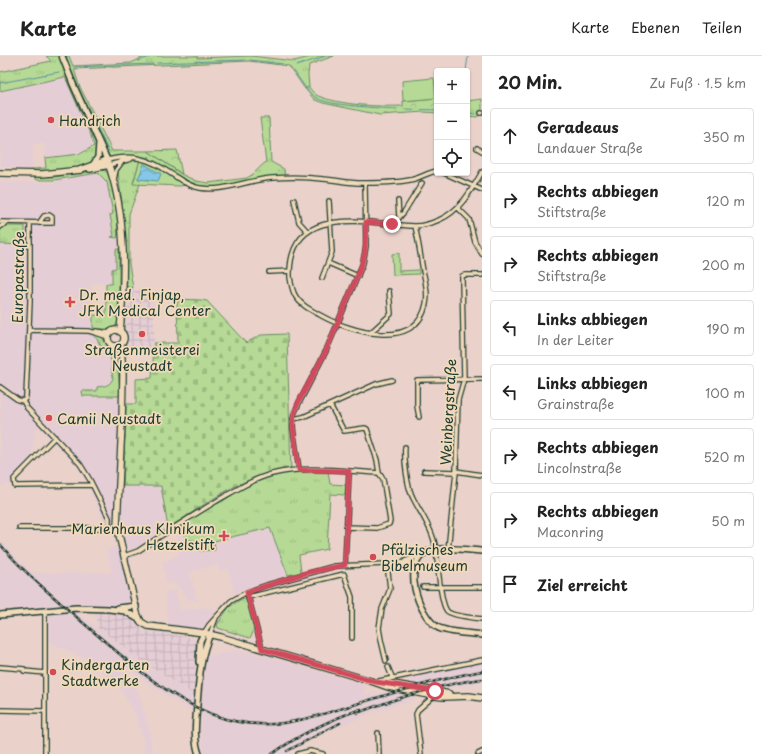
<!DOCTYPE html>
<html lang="de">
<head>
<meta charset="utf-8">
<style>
  body { margin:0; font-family:"Playpen Sans",sans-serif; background:#f2f2f2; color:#222 }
  .controls { position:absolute; right:12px; top:12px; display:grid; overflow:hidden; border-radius:4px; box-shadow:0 1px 3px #0004 }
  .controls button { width:36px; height:36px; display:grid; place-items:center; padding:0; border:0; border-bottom:1px solid #e0e0e0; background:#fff; color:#222; font:20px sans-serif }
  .stop { position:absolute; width:12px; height:12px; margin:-9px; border:3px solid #d1495b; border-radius:50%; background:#fff }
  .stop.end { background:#d1495b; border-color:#fff; box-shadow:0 1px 4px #0008 }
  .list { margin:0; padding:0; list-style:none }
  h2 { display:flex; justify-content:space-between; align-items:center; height:52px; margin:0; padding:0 16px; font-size:17px }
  h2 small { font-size:13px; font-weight:400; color:#767676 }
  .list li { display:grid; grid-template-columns:26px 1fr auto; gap:12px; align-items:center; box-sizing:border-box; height:56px; margin:0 8px 8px; padding:0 8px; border:1px solid #e0e0e0; border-radius:4px }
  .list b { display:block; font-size:15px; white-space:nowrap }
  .list p { margin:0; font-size:13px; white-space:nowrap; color:#767676 }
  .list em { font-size:13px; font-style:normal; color:#767676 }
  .icon { flex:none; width:22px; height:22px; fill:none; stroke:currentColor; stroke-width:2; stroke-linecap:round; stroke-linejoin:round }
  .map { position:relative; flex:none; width:482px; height:698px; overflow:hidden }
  header { display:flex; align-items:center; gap:24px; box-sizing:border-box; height:56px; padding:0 20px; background:#fff; border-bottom:1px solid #e0e0e0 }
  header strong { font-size:19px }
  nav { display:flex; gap:22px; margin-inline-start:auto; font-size:14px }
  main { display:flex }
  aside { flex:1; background:#fff }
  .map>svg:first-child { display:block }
  .built { fill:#e5cdd5 }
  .industrial { fill:url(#industrial-grid) }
  .grass { fill:url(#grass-tufts); stroke:#6a8c64 }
  .forest { fill:url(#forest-crowns); stroke:#6a8c64 }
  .cemetery { fill:url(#cemetery-stones); stroke:#6a8c64 }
  .garden { fill:#b6da95; stroke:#6a8c64 }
  .water { fill:url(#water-waves); stroke:#5d909f }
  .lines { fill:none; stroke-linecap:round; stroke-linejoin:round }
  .stream { stroke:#5d909f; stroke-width:1 }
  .street-casing { stroke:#1f3d34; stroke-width:6 }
  .secondary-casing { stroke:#1f3d34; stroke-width:8 }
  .primary-casing { stroke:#1f3d34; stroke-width:8 }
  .street { stroke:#f1dab9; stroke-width:3.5 }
  .secondary { stroke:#f1dab9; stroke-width:5 }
  .primary { stroke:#f1dab9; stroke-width:5.5 }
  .rail-casing { stroke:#1f3d34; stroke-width:2.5 }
  .rail { stroke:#f1dab9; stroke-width:1; stroke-dasharray:3; stroke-linecap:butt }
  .route { stroke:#d1495b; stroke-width:5 }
  .poi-dot { fill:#d1495b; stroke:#f1dab9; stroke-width:1.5 }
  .labels { text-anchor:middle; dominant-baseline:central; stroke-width:3.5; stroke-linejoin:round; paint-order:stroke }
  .poi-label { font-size:14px; fill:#1f3d34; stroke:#f1dab9; text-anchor:start }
  .street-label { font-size:14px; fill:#1f3d34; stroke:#f1dab9 }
</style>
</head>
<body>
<header>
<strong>Karte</strong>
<nav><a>Karte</a><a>Ebenen</a><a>Teilen</a></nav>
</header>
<main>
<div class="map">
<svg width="482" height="698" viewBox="0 0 482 698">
  <defs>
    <pattern id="industrial-grid" width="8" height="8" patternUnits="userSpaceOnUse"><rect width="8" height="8" fill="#e5cdd5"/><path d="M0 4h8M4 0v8" fill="none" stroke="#c4b1b7"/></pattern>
    <pattern id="grass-tufts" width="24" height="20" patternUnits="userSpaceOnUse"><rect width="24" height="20" fill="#b6da95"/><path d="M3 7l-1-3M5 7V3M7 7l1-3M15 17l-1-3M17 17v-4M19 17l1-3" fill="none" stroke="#9cbc81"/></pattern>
    <pattern id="forest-crowns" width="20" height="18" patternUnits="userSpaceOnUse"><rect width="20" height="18" fill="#b6da95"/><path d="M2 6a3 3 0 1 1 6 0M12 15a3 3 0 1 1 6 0" fill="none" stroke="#9cbc81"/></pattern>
    <pattern id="cemetery-stones" width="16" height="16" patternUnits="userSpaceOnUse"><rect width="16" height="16" fill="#b6da95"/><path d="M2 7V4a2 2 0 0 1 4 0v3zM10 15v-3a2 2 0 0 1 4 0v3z" fill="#9cbc81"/></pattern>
    <pattern id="water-waves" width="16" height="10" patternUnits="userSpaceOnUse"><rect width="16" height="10" fill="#86c8e7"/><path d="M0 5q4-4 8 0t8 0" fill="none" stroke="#6da4bc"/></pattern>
  </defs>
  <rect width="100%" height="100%" fill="#ead2ca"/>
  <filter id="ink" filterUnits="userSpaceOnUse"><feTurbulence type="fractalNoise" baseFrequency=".025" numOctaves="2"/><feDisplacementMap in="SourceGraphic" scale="8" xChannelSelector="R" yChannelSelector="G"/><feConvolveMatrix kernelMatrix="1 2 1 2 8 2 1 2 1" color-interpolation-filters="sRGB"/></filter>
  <g filter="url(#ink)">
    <path class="built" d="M65 21 94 90 80 98 45 102 44 88H33V113L0 110V35Z
      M98 117 107 126 117 182V228L92 227 93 278 100 280 105 284 117 305 119 340 116 425 123 430H161L168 472 137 492 119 497 131 544 126 550H69L139 604 201 643 206 601 235 594 257 597 366 629 364 638 382 637 414 627 409 625V622L482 607V627L451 632 415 642V643L369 658 317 680 287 698H204L201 681 202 660 171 643 126 612 138 635 150 676 152 698H145L142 679 136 660 121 634 112 624 97 611 84 602 48 586V561L51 558 64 555 58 551 0 553V484L31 516 46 517 112 516 106 493 119 490 112 475 103 464 81 414 39 371 35 375 32 400 9 428 0 431V126L54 127V124Z
      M268 465 288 519 266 525 234 538 228 513 219 515 217 509 190 516 197 545 188 544 175 527 167 528 162 506 168 505 167 503 179 499 174 473 187 466Z
      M176 534 179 546 180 554 208 551 215 555 203 571 198 573 169 570 164 536Z"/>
    <path class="industrial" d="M127 231 154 237V295H126Z
      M95 556 128 559 144 575 159 576 193 582 197 587 193 638 140 604 97 571Z"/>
    <path class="grass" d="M46 0H69L73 10 131 7 146 0H197L198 2 251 0 294 5 314 0H334L309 9 308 19 309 31 305 33 289 10 249 5 74 13 79 29 112 95H148L181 118 196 125 208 127 247 122C255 118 259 111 266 106L260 62H269L271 106 284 113 285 123 257 124 217 131 187 129 152 108 149 100V102C119 95 106 106 79 112 64 115 48 115 33 116V113L46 112 45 102 80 98 94 90 91 80 65 21 0 35V16L51 5Z
      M482 43V58L478 61 467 60V45Z
      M140 104 133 127 140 128 129 158V208L133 232 127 231 126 225 123 155 118 116 121 109 125 106Z
      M101 114 106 115C114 126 120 169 117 182L111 181 114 180 110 159 113 158 107 126 98 117 54 124H36L33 121H54Z
      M5 170H25V189L0 188V175Z
      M116 193H119V257L116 259V261L118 264C116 276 102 273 93 272V259L106 260V228H112V213L116 212Z
      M399 197V215L419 214V218L393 219 392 198Z
      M94 279 102 281 107 289 116 297 120 333V339L118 340H83L82 335H97V331C105 330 110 330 113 322 109 306 116 305 102 291 98 287 98 283 94 280Z
      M291 413V416L328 415 330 428 346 429 345 439 330 438 327 493 299 499 301 516 288 519 270 472 214 485 215 494 200 495 197 485 186 483 180 470 236 436 255 427 254 422 271 416Z
      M243 542 246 544C250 556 258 572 250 582L218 572 217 569 229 551Z"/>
    <path class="forest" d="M309 31C311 34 314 38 318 40 340 49 379 51 403 50V45L437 42V57L424 56 380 59 323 47 315 44 305 33Z
      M177 94 182 118 148 95Z
      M140 104 152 108 187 129 180 130 133 128Z"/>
    <path class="cemetery" d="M177 243 201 244 207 245 246 287 261 279 287 278 291 416 290 413C278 415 266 417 254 422 223 433 196 455 168 472L161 430H123L126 351 127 348H136V323L152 322 154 287H178Z"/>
    <path class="garden" d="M434 22 436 42 403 45 402 25Z"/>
    <path class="water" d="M144 108 161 118 158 125 138 123Z"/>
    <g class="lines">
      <path class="stream" d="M66 0 76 27 109 96
        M250 4 283 8
        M138 5 150 1
        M157 7 244 4
        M296 10 326 0
        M74 11 153 8
        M294 15C300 24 307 35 315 41 325 50 382 52 397 53
        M466 15 468 0
        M0 27 59 16
        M404 53 437 54
        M467 57 476 58"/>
      <g class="street-casing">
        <path id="street" d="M481 57H482
          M477 92 482 95
          M107 104C132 98 149 102 170 117 179 123 188 130 200 132 223 136 248 124 272 122 289 121 306 121 323 123 338 124 351 128 366 127 381 127 399 127 414 123 422 121 429 116 437 115
          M109 109 131 103
          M444 117 482 134
          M114 124 116 114 122 106
          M294 144 299 166 308 176
          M398 145 399 161
          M458 152 469 163 475 186 482 198
          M0 166 52 167V161L49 159 44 160 39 167
          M394 168 404 156 422 127
          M415 170C418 183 420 196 422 209 424 222 429 235 426 248 416 297 348 275 320 259 311 254 302 250 296 241 292 235 291 228 290 221 288 157 346 163 391 168 399 169 407 170 415 170 423 170 432 167 439 164 460 155 471 135 482 116
          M0 171 6 167
          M328 207 358 220
          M269 216 290 215
          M322 222 332 196 329 145
          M29 274 89 275 96 277 108 281
          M96 275 110 277
          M370 277 391 258 389 235
          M0 331 18 344 23 345
          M23 345 25 343 26 340 30 246V167
          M330 349 344 375 365 372 367 373 377 404 379 417
          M419 361 417 350V324L482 323
          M293 363 303 361 376 328 392 324
          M55 381 14 423 15 430 92 429
          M405 391C404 404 407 431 413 442 422 460 434 475 436 495 438 507 440 547 447 555 451 560 475 562 482 563
          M299 414 293 372 294 358 299 347 326 295 363 207 366 190 365 127
          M424 415 456 416
          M456 415 482 419
          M346 471 377 472 389 468 390 465 383 423 379 417
          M19 472H108L109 470V462L90 424 80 408 27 352 23 345
          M448 494 456 416 458 344 464 323 462 224V220L465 219H482
          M124 500 138 495C163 478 189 462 215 446 233 436 252 423 272 418 306 409 344 415 379 417
          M405 505 422 499
          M396 507 409 506 415 511
          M345 509 349 415
          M423 531H482
          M248 540 262 593
          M248 541 344 518 352 541V582
          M45 556V698
          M204 577 209 569 231 545 247 536 267 529 335 510 387 508 415 511
          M210 578 216 562
          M386 605 381 584 379 572 382 553 390 533 387 508
          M0 611 24 613V615L45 617
          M388 611 392 621
          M379 625 482 604
          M0 654 45 655
          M378 677 379 698
          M298 698 310 695 323 698
          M421 698 416 658 418 654 434 640
          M478 698 482 696"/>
      </g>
      <g class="secondary-casing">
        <path id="secondary" d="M62 0 73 28 107 104
          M93 109 98 101 99 87
          M108 472 117 474
          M482 495C467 494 440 490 427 496 401 508 418 558 437 571 447 577 470 577 482 579
          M118 552 136 550
          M0 559 76 552 109 553 125 555 140 564
          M199 606 200 585 204 577
          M199 698C193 682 196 665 197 649 199 624 200 601 210 578"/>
      </g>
      <g class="primary-casing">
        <path id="primary" d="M90 113 109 109
          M79 114 107 104C127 158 125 220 120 276
          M0 117 42 118 81 114
          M108 282a8 8 0 1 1 16 0a8 8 0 1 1-16 0Z
          M121 289 123 319 122 367 117 470 137 557 141 566 148 570 204 577 221 581 371 625 388 631 434 640 444 641 469 640 482 642
          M381 626 435 635 449 638"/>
      </g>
      <use href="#street" class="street"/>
      <use href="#secondary" class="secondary"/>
      <use href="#primary" class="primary"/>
      <g class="rail-casing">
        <path id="rail" d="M0 488C24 517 53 540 81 565 121 599 162 638 211 658 234 667 259 670 283 667 307 664 330 656 353 649 396 636 438 623 482 615
          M357 657C397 642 440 628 482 623
          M287 695 340 667
          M272 698C299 679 329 664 361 653"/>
      </g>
      <use href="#rail" class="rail"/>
    </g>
  </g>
  <g class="lines" filter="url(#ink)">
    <path class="route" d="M392 168 366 166 365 196 361 211 326 295 298 347 294 358 293 372 299 414 349 415 345 509 306 517 247 536 262 593 376 626 435 635"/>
  </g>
  <g class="poi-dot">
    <circle cx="51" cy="64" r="4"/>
    <path d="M68 240h4v4h4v4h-4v4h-4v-4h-4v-4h4z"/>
    <circle cx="142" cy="278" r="4"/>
    <circle cx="49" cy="362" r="4"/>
    <path d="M222 474h4v4h4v4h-4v4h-4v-4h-4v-4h4z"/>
    <circle cx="373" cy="501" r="4"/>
    <circle cx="53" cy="616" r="4"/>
  </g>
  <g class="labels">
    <g class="poi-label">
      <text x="59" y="64">Handrich</text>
      <text x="79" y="238">Dr. med. Finjap,<tspan x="79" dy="16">JFK Medical Center</tspan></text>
      <text x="142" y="293" text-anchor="middle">Straßenmeisterei<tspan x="142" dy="16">Neustadt</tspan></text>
      <text x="57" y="362">Camii Neustadt</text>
      <text x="215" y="472" text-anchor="end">Marienhaus Klinikum<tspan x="215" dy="16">Hetzelstift</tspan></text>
      <text x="381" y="493">Pfälzisches<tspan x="381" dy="16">Bibelmuseum</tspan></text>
      <text x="61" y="608">Kindergarten<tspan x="61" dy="16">Stadtwerke</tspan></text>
    </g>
    <g class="street-label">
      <text transform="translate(18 221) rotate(-89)">Europastraße</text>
      <text transform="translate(448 356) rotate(-87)">Weinbergstraße</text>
    </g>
  </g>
</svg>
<div class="controls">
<button>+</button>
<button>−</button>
<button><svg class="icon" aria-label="locate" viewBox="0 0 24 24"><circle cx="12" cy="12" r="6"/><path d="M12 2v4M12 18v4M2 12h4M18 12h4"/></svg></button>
</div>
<div class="stop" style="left:435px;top:635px"></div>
<div class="stop end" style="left:392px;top:168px"></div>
</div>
<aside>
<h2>20 Min.<small>Zu Fuß · 1.5 km</small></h2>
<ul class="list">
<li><svg class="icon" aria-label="ahead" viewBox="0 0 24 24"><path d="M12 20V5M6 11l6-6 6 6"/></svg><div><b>Geradeaus</b><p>Landauer Straße</p></div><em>350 m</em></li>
<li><svg class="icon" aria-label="right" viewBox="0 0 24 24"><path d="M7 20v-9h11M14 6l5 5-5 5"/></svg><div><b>Rechts abbiegen</b><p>Stiftstraße</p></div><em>120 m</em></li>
<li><svg class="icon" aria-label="right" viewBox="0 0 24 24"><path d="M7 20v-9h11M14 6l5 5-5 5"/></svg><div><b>Rechts abbiegen</b><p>Stiftstraße</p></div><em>200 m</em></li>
<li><svg class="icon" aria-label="left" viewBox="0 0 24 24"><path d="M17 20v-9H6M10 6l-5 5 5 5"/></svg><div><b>Links abbiegen</b><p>In der Leiter</p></div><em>190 m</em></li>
<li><svg class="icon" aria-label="left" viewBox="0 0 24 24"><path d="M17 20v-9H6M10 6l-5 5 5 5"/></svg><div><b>Links abbiegen</b><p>Grainstraße</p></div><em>100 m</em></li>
<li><svg class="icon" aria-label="right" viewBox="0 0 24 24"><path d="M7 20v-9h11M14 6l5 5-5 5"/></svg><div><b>Rechts abbiegen</b><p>Lincolnstraße</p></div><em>520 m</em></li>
<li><svg class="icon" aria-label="right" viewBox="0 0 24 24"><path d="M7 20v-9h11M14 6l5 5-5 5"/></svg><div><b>Rechts abbiegen</b><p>Maconring</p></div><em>50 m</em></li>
<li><svg class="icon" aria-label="arrive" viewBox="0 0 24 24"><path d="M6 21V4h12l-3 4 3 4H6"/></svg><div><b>Ziel erreicht</b></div></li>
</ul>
</aside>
</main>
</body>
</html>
